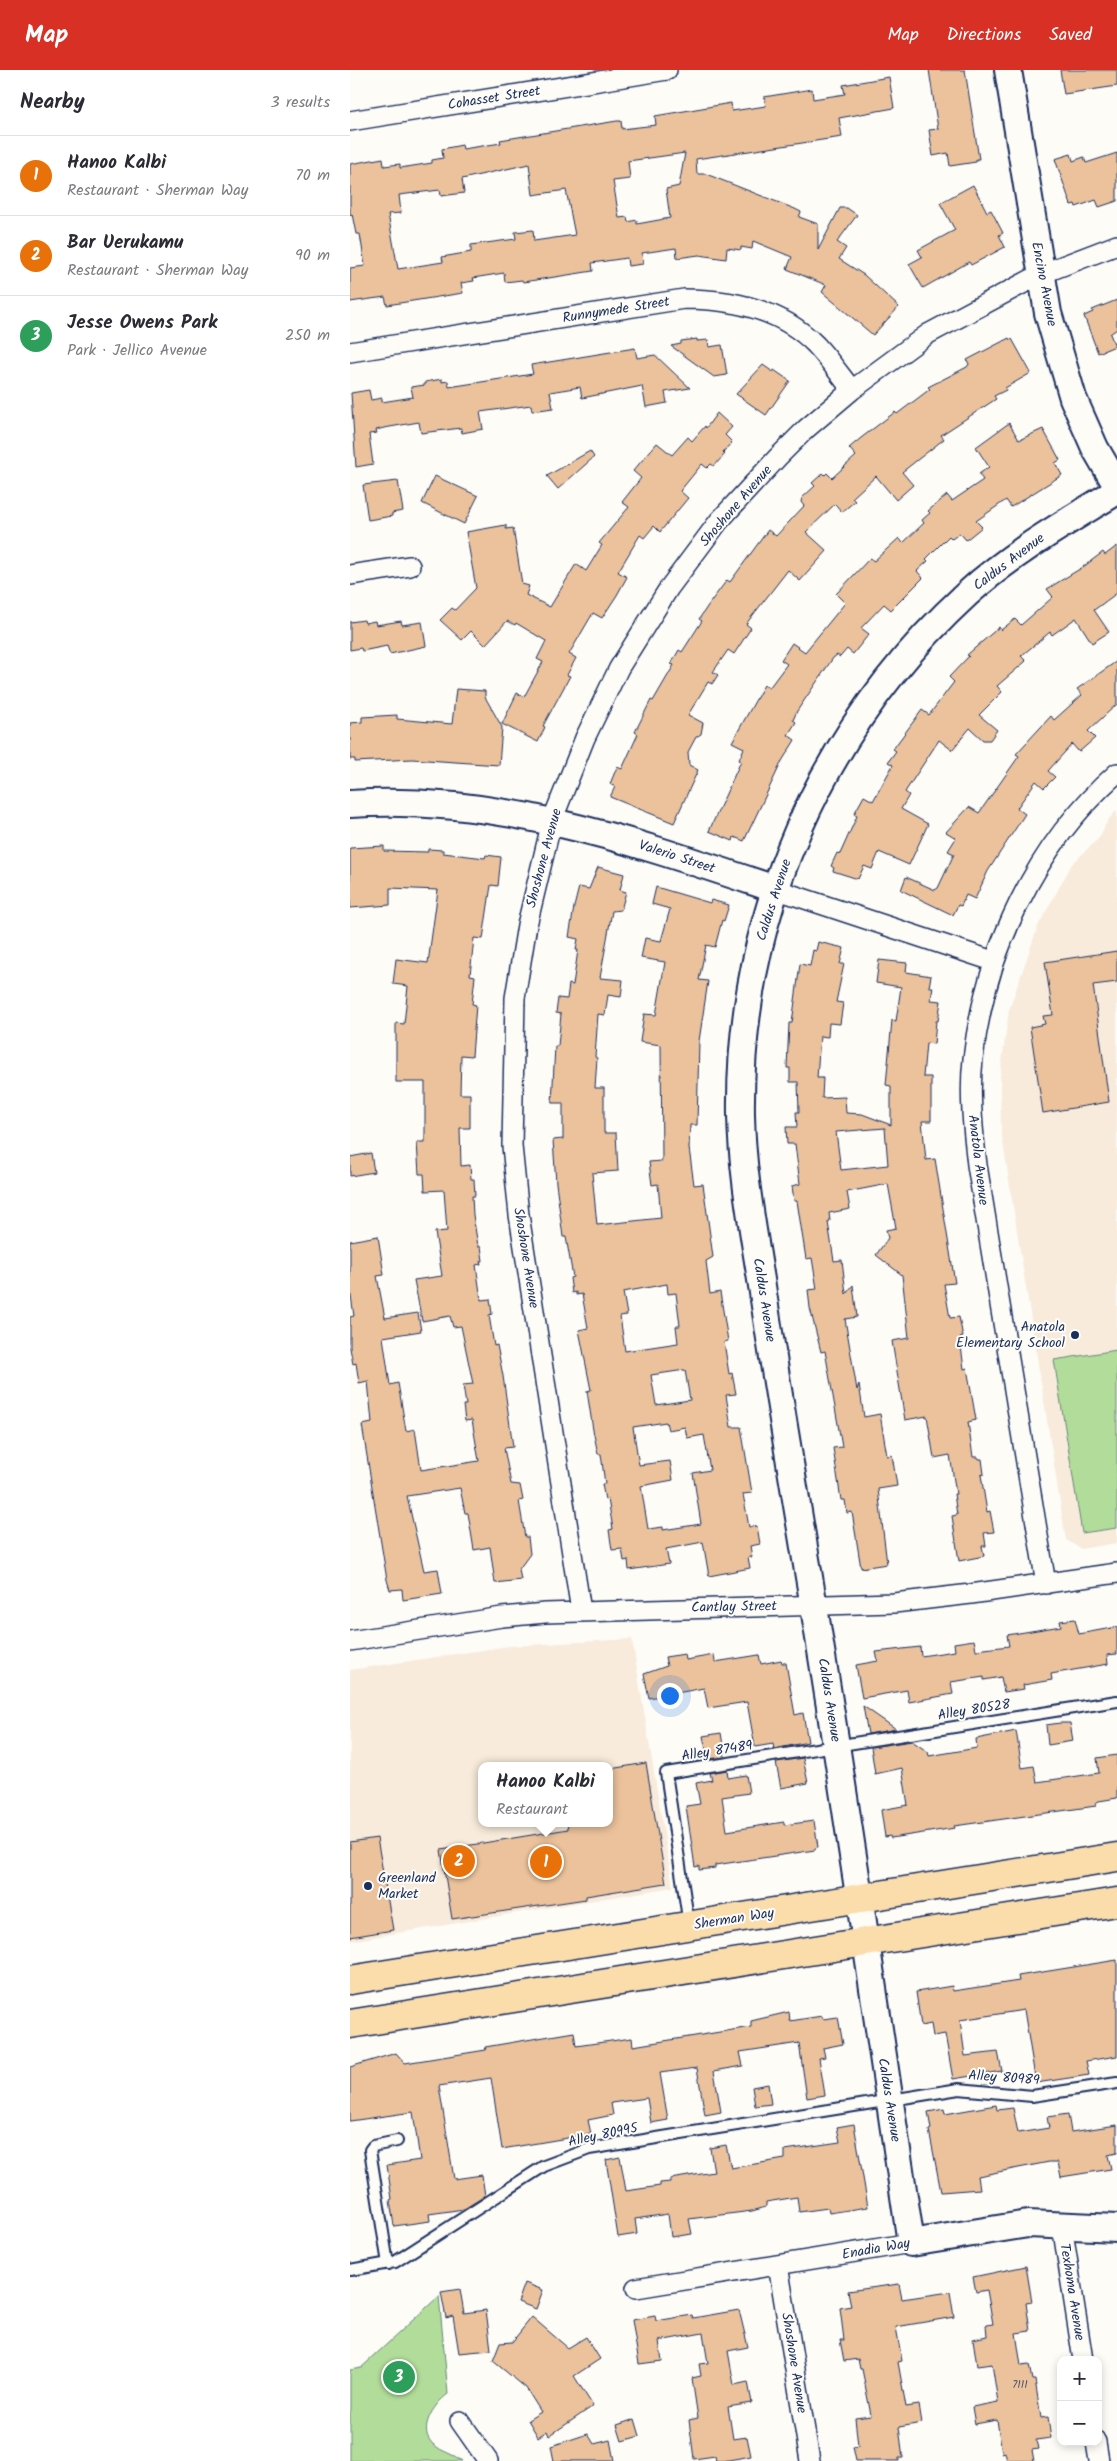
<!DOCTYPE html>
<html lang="en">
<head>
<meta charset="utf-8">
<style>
  body { margin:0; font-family:Kalam,sans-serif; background:#f2f2f3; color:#2b2b33 }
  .controls { position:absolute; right:15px; bottom:15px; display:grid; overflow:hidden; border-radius:10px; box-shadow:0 2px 8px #0003 }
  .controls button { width:45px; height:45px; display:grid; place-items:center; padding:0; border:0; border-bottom:1px solid #e1e1e2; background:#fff; color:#2b2b33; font:25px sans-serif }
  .you { position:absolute; left:319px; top:1625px; width:18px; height:18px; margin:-12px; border:4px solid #fff; border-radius:50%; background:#1a73e8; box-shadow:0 0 0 8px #1a73e833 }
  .badge { display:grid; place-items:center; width:32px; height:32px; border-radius:50%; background:#d93025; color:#fff; font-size:16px; font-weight:700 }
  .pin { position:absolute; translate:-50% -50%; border:2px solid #fff; box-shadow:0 1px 5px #0006 }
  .popup { position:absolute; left:128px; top:1692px; width:135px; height:65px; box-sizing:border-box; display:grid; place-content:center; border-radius:10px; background:#fff; filter:drop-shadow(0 1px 4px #0005); font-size:16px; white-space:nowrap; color:#7c7c81 }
  .popup b { font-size:19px; color:#2b2b33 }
  .popup::after { content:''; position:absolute; left:50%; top:100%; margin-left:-10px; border:10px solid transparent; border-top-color:#fff }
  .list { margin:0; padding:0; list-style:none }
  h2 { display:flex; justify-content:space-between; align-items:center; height:65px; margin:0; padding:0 20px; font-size:21px }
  h2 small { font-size:16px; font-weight:400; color:#7c7c81 }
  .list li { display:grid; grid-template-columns:32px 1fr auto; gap:15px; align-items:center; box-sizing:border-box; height:80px; padding:0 20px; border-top:1px solid #e1e1e2 }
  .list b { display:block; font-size:19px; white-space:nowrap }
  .list p { margin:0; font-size:16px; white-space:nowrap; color:#7c7c81 }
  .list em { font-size:16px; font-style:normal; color:#7c7c81 }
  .map { position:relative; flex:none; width:767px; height:2391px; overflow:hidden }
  header { display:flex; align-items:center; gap:30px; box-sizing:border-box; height:70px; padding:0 25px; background:#d93025; color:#fff }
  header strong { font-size:24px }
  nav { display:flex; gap:28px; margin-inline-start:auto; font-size:18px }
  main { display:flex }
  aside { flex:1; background:#fff }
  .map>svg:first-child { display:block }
  .built { fill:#f8ebdb; fill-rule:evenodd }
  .green { fill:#b2dc99; stroke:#66867c }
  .building { fill:#ebc29b; stroke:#1b2f5e; fill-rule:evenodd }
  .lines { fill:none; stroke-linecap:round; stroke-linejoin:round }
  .lane-casing { stroke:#1b2f5e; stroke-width:14 }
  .street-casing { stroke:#1b2f5e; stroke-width:22 }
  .secondary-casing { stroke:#1b2f5e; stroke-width:30 }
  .primary-casing { stroke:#1b2f5e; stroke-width:31 }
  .lane { stroke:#fdfcf7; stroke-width:10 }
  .street { stroke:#fdfcf7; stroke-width:19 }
  .secondary { stroke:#fdfcf7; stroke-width:26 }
  .primary { stroke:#fbdcab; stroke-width:28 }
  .poi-dot { fill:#1b2f5e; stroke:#fdfcf7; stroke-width:2 }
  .labels { text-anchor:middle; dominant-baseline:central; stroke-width:4; stroke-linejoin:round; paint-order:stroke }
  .number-label { font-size:11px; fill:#4f546d }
  .street-label { font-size:14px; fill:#1b2f5e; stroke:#fdfcf7 }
  .poi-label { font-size:14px; fill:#1b2f5e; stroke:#fdfcf7; text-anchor:end }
</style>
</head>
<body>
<header>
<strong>Map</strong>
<nav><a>Map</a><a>Directions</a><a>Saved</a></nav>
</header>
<main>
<aside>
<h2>Nearby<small>3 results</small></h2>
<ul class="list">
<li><span class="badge" style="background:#e8710a">1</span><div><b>Hanoo Kalbi</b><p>Restaurant · Sherman Way</p></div><em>70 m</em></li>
<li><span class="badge" style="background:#e8710a">2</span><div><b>Bar Uerukamu</b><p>Restaurant · Sherman Way</p></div><em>90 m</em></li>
<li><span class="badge" style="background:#2e9e5b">3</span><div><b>Jesse Owens Park</b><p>Park · Jellico Avenue</p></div><em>250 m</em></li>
</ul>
</aside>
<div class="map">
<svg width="767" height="2391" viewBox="0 0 767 2391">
  <rect width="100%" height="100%" fill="#fdfcf7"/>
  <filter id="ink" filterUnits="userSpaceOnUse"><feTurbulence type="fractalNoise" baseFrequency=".02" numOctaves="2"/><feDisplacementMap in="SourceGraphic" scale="10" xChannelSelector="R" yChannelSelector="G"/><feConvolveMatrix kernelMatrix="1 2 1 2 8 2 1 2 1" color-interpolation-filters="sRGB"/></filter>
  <g filter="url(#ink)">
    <path class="built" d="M767 740V1473L731 1479 716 1470 651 1060 650 1006 659 940 688 856 722 794 749 768 758 750Z
      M282 1569 323 1817 0 1871V1600L159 1576ZM132 1696H260V1753H132Z"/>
    <path class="green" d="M767 1280V1458L732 1463 704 1290Z
      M89 2226 98 2324C84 2334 66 2360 84 2375 92 2382 104 2384 112 2391H0V2300L11 2298Z"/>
    <path class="building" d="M579 0H615L629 89H626V92L600 96 598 83 583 86 579 60 588 59Z
      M710 0H767V16L714 24Z
      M539 7 544 38 489 48 492 67 346 89 347 104H356L445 139 451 142 449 147 468 154V180L490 138H497L507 145 487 172 496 178 489 189 514 205 549 237 523 265 472 222 476 215 437 199 442 187 403 171 402 179 391 177V180L377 178 376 189 349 185 327 188 326 178 292 183 293 194 278 196 277 188 242 193 243 201 173 212 172 210 155 212 154 203 123 208 124 211 111 213 113 223 37 235 35 227 0 232V198L15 196 10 164H6L2 144 0 145V94L33 88 34 96 50 94V98L82 93V90L93 88 92 79 112 75 113 79 151 73 150 70 267 51H271L272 59 306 55 305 46 381 33 382 41 416 36 414 27 462 19 463 29 495 24 493 15ZM335 83 329 116 316 119 320 148 287 154V150L278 152 277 147 269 148 263 111 280 109 278 91ZM179 94 183 125 216 120 225 165 184 171 183 160 165 162 166 169 121 175V182L92 187 93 192 48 199 38 144 51 143 49 125 90 120 91 126 114 123 112 109Z
      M767 83V131L749 137 746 130 726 137 725 134 721 135 705 89 721 84 723 91 734 87 736 93Z
      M623 115 637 142 641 140 653 163 649 165 655 177 621 195 619 192 573 218 559 194 572 187 568 180 605 160 590 133Z
      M767 230V259L760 264 765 276 748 283 734 246 743 242 742 240Z
      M659 268 660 270 662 269 681 303 655 318 656 320 644 326 646 329 591 365 594 369 552 402 563 415 546 430 526 406 502 428 505 431 492 442 485 434 456 462 477 481 450 511 438 500 396 554 401 558 384 584 378 580 363 602 368 605 362 614 358 612 338 645 353 653 351 664 346 667 338 682 339 695 348 700 324 753 260 727 265 717 260 714 267 697 272 699 288 664 285 662 301 630 303 631 324 595 321 594 329 580 332 582 352 551 349 549 359 534 377 510 380 512 418 460 426 466 454 436 451 432 452 428 465 416 462 413 473 403 475 405 477 403 482 408 506 386 499 378 511 368 545 342 547 344 580 319 578 317 617 297 619 294 617 290Z
      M347 269V271L358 270 359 277 372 275 377 305 364 307 321 276 331 274V271Z
      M285 278 287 288 305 285 340 318 315 322 317 333 296 337 292 316 232 328 230 317 200 322 203 338 182 341 181 335 130 342 133 359 112 363 111 358 71 363 69 352 34 358 26 360 27 363 19 364 23 394 6 397 1 323 19 320 21 330 32 328V332L63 327 61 317 75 315V312L92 309V312L98 311 99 317 183 304 181 295Z
      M413 295 423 302 424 300 440 311 416 345 386 324Z
      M367 343 382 357 375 365 382 372 373 382 375 384 364 396 361 394 357 398 352 394 330 421 338 428 310 462 304 456 294 468 290 465 268 502 277 507 267 525 252 548 243 543 219 584 226 588 217 605 220 606 193 656 195 657 188 672 152 654 167 623 174 627 193 592 187 589 196 571 166 553 165 555 157 551 135 575 121 561 112 570 90 550 102 538 105 540 126 518 116 462 156 455V459L163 458 172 514 179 516 176 525 200 537 226 494 236 501 252 475 249 473 279 437 272 432 291 408 283 401 307 373 322 385 338 367 342 371 355 356 356 358Z
      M659 353 669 370 693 359 710 390 705 393 712 405 661 437 656 430 626 451 632 457 616 470 610 463 602 469 599 466 576 489 578 491 567 501 573 508 541 540 534 534 511 558 519 564 503 584 497 579 490 587 487 585 483 588 447 641 443 650 446 652 438 665 445 670 432 691 394 771 384 767 383 771 359 761 391 691 389 690 394 678 382 672 414 615 419 618 437 594 431 590 442 573 455 582 495 533 486 524 520 488 524 491 549 468 553 473 574 453 572 450 580 443 578 441 597 425 602 431 633 410 629 404 639 397 626 377Z
      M240 381 244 387 208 419 197 406Z
      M85 406 128 426 114 454 72 433Z
      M48 411 53 441 42 443V446L18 450 13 415Z
      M767 476V523L744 540 759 562 742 573 726 548 702 565 700 562 671 586 676 591 647 616 652 622 629 645 647 660 640 670H633L620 658 602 680 589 670 555 722 559 725 551 739 578 754 559 795 529 782 522 799 514 796 508 809 483 801 484 798 481 796 487 783 490 784 507 746 504 744 514 726 523 731 543 695 538 692 546 681 543 679 572 640 579 645 604 612 599 607 619 586 617 585 649 557 651 560 665 549 671 555 703 527 697 519 733 497 753 482 755 485Z
      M14 550 15 553 25 551 26 555 51 551 52 555 72 552 76 576 40 584 37 576 12 581 11 578 0 580V552Z
      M767 591V634L738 661 745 668 729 682 722 674 698 701 705 707 694 718 686 711 667 738 675 744 638 801 625 829 616 825 611 836 608 835 603 845 551 820 556 807 585 820 588 818 604 784 598 781 606 768 596 762 619 737 629 743 669 686 666 684 701 646 704 650 732 625 727 619Z
      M106 619 135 621V627L152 657 149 695 62 689 5 692V689H0V653L12 652V647L47 645V649L102 654Z
      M34 776V781L78 782V779L93 780V783L135 788 136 785 151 787 148 816 141 815 133 869 124 868 120 905 125 906 122 934 126 935 122 986 111 985 110 1024H120V1058H110L111 1096 120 1095 121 1109H124L125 1126H122L123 1145 128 1176H131L133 1191H130L131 1194 126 1195 131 1230 140 1229 142 1244 139 1245 144 1276 147 1275 153 1306 163 1377 154 1378 161 1414 170 1415 173 1430 169 1431 175 1467H178L180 1484 169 1499 171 1510 145 1513 140 1477 124 1480 118 1443H115L110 1418 57 1426 74 1501 88 1499 92 1524 53 1530 52 1519 40 1520 37 1510 12 1355 22 1353 18 1311 9 1313 6 1293 3 1294 0 1278V1247L4 1246 0 1219V1171L28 1166 34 1205 27 1206 35 1248 68 1243 71 1261 33 1267 40 1315 48 1313 56 1361 65 1359 71 1400 129 1391 122 1350 115 1351 113 1335H116L113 1315 123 1314 111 1256 103 1257 100 1246 72 1251 64 1210 92 1206 85 1162 97 1161 94 1120 75 1121 74 1104H69L67 1072H75V1012H46V953L54 954 58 916 43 914 46 889 78 893 88 820 40 818V835L0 838V778Z
      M248 797 274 804 270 820 276 822 271 840 262 841 250 908 273 910 271 927 258 925 255 945 248 944 245 987 247 988 245 1018H254V1063H266L268 1101 242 1103 247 1155 311 1148 308 1114 302 1115 299 1092 312 1091 311 975 290 972 294 944 306 945 315 892 291 888 295 868 311 871 320 839 302 834 306 817 360 833 361 830 379 835 374 851 372 850 365 877 356 875 349 910 358 911 349 971 347 1055H340L339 1078 344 1115 353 1114 363 1187 356 1191 360 1224 370 1222 378 1271 374 1272 379 1304 382 1303 386 1324 376 1325 381 1357H391L402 1423 393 1424 399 1457 407 1456 410 1474 400 1476 402 1487H398L400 1498 359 1506 353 1472 316 1479 319 1494 279 1500 278 1490 274 1491 272 1479 262 1480 259 1460 263 1459 258 1429 255 1430 252 1414H255L251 1384H248L243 1360 237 1321 241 1320 229 1260 238 1258 232 1224 226 1225V1222L222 1223 220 1208 223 1207 216 1167H213L206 1113 203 1070 213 1069V1033H202L205 976H208L211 944 206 943 208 928 217 929 219 914 223 915 228 880H226L228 869 219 867 224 837 229 817 239 819ZM317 1214 318 1224 326 1223 330 1256H326L328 1273 275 1281 270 1246 277 1245 273 1222ZM335 1300 340 1330 306 1335 301 1305ZM316 1352 318 1360 335 1357 337 1368 354 1365 360 1400 343 1403 351 1454 313 1460V1457L298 1459 291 1416 323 1410 320 1391 289 1395 283 1357Z
      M468 872 494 878 490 894H494L486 932 493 933 490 954 479 953 478 967 470 966 467 1008H473L472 1028 495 1027 496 1043 512 1044 541 1055V1016L536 1015 542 950 546 951 551 917 526 913 529 890 557 893 556 902 581 906 579 917H583L581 930 591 931 588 951H586L584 974 576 973 573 1007H581V1051H572L576 1090 585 1089 605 1213 594 1214 600 1248 609 1247 613 1267 610 1268 614 1299 617 1298 626 1350 618 1352 623 1387H628L629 1389H632L634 1404 631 1405 637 1442 640 1441 644 1462 634 1463 636 1476H632L634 1486 609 1491 602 1446 607 1445 604 1424H606L600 1385 584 1388 577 1346 555 1350 542 1271 559 1268 552 1205 526 1185 538 1168 536 1160 546 1158 538 1114 497 1122 500 1139 479 1143 480 1151 478 1152 484 1191 492 1190 496 1224 503 1215 507 1247 495 1249 507 1320 509 1314 514 1347 530 1344 537 1386 542 1385 547 1416 528 1419 537 1494 511 1498 502 1442 497 1443 495 1430H491L483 1378 492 1377 475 1281 471 1282 460 1238 458 1220 467 1219 462 1188 456 1189 447 1131H444L442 1116 450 1114 445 1074H437L436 1057H447L446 1042H449L448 1012H440V998H437L439 953H442L450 894 460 896 463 880 466 881ZM535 1058 538 1095 491 1100 486 1062Z
      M767 881V912L743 915 759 1032 693 1043 680 957 695 954 693 946 703 945 695 892Z
      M21 1083 24 1102 0 1106V1087Z
      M725 1549 729 1564 767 1557V1584L757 1585 758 1594 701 1604 702 1610 673 1615 674 1619 654 1622 651 1607 634 1610V1607L601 1612 603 1624 559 1632 557 1620 512 1628 506 1595 528 1591 526 1582 570 1577 571 1586 605 1581 604 1573 624 1570 626 1580 659 1576 657 1565 711 1556 710 1551Z
      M335 1584 336 1590 364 1585 365 1592 409 1585 411 1594 431 1590 432 1593H436L445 1645 453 1643 458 1672 424 1679 423 1674 405 1677 397 1632 358 1638 354 1618 299 1628 294 1604 317 1596 315 1587Z
      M513 1636 546 1659 518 1664Z
      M710 1653H720L723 1671 698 1675 696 1655Z
      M666 1661 672 1698 684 1696 687 1712 749 1703 747 1688 767 1685V1728L749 1731 745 1733 746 1736 604 1756 605 1758 541 1768 540 1766 535 1767 531 1740 558 1735 552 1698 525 1704 521 1677 562 1671 578 1682 579 1686 627 1678 626 1669Z
      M371 1663 375 1687 358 1689 353 1666Z
      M453 1688 458 1713 431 1718 426 1692Z
      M296 1693 316 1813 236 1826V1829L102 1849 91 1780 218 1759 217 1753H260V1699Z
      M377 1700 378 1708 396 1705 399 1723 372 1727 377 1761 434 1752V1755L464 1751 468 1777 465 1778V1780L365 1795V1798L349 1800V1796L345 1797 336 1736 350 1734 346 1713 362 1710 360 1703Z
      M27 1768 43 1860 0 1867V1772Z
      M767 1890V1986L736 1991 739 2005 686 2013 674 1940 610 1950 615 1986 648 1982 652 2001 603 2009 595 1964 583 1966 581 1954 571 1956 566 1922 602 1916 603 1921 669 1911 668 1906Z
      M439 1942 440 1951 472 1946 473 1949 488 1947 493 1974 473 1978 475 1987 469 1988 475 2025 457 2028 449 1973 390 1982 393 1996 364 2001 371 2042 355 2045 347 1998 310 2003 318 2050 301 2053 297 2028 261 2033 263 2045 238 2050 241 2064 152 2079 141 2008 89 2016 104 2109 132 2105 135 2126 114 2139 79 2144 80 2151 44 2156 40 2130 42 2129 37 2095 70 2090 63 2042 0 2051V1997L46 1983 55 1993 136 1980 135 1977 224 1962 226 1976 282 1968 283 1976 401 1957V1951Z
      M418 2014 421 2034 405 2036 402 2017Z
      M646 2035 647 2040 663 2038 668 2063 699 2058 697 2047 718 2044 721 2062 767 2055V2083L758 2085 761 2099 711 2107 708 2092H699L628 2106 630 2119 591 2122 579 2060 581 2059 578 2042 594 2039 595 2044Z
      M504 2054 518 2137 479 2143 478 2138 449 2142 447 2127 416 2132V2137L402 2141 339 2149 342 2164 321 2167 318 2144 285 2149 287 2164 268 2167 256 2090 270 2087 276 2121 310 2116V2113L320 2112V2109L364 2102 360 2078 376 2075 381 2098 435 2089V2080L490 2072 487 2057Z
      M676 2196 682 2232 676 2233 680 2261 666 2263 671 2296 679 2295 682 2310H685L691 2348 698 2347 701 2368 686 2370 688 2379 682 2380 684 2391H657L655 2382 652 2383 647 2350 625 2354 622 2337 648 2332 642 2294 627 2296 623 2269 637 2266 636 2255 643 2254 637 2220 626 2222 623 2207Z
      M175 2213 193 2220 186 2239 168 2232Z
      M549 2214 552 2229 600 2222 604 2247 546 2257 552 2291 548 2292 556 2337 569 2335 572 2353 549 2357 553 2388H549V2391H506L503 2377 508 2376 505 2348 521 2346 520 2340 512 2299H510L508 2289 494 2291 490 2270H494L490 2238 501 2236 498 2221Z
      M110 2219 114 2243 136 2240 141 2280 109 2283 103 2246 96 2248 91 2222Z
      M389 2240 398 2277 378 2281 384 2315 398 2312 402 2333 378 2337 383 2369 397 2367 401 2386 373 2391H366L365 2386 344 2389 339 2350 348 2348 342 2308 351 2306 349 2294 358 2293 353 2263 309 2271 312 2291 289 2294 282 2250 305 2246 306 2251 342 2245 343 2248Z
      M182 2247 218 2278 236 2267 250 2289 224 2306 243 2336 199 2366 197 2361 188 2367 178 2350 191 2342 176 2318 143 2291 150 2273 162 2272Z
      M285 2349 290 2366 272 2371 267 2355Z
      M238 2364 244 2374 260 2370 264 2391H204L201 2376Z"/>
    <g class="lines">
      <g class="lane-casing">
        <path id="lane" d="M339 1855 316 1703 767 1631
          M38 2194 20 2080 23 2076 47 2071
          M0 2200 45 2192 194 2096 239 2079 609 2019 682 2026 767 2013"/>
      </g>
      <g class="street-casing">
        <path id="street" d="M0 51 317 0
          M0 282 334 229C382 229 431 239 466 275 479 289 490 305 502 320
          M0 505 60 496
          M425 819 643 891
          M696 1514 627 1095C623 1060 619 1024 623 989 635 882 686 774 767 703
          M231 1541 169 1145 162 1076 165 928 177 855 202 751 235 668 269 598 319 518 369 451 428 387 456 359 502 320 578 264 691 204 767 175
          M0 1571 152 1547 195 1543 544 1533 621 1524 767 1503
          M712 2155 733 2290
          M428 2195 460 2391
          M286 2218 561 2173
          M110 2351 138 2391
          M746 2372 749 2391"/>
      </g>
      <g class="secondary-casing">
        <path id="secondary" d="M658 0 698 243 723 328 745 378 767 416
          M767 421C715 453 662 483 617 524 471 658 388 846 391 1045 392 1102 403 1159 412 1216 427 1317 444 1418 461 1519 497 1736 528 1955 561 2173L678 2154 767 2158
          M0 734C150 724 285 772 425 819"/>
      </g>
      <g class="primary-casing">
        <path id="primary" d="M0 1910 767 1787
          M0 1954 767 1832"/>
      </g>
      <use href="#lane" class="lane"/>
      <use href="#street" class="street"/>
      <use href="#secondary" class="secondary"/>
      <use href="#primary" class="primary"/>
    </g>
  </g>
  <g class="poi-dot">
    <circle cx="725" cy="1265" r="5"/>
    <circle cx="18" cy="1816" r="5"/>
  </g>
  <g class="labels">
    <g class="number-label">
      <text x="670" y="2315">7111</text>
    </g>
    <g class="street-label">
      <text transform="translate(144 28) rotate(-9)">Cohasset Street</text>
      <text transform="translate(694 214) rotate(79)">Encino Avenue</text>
      <text transform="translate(266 240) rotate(-9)">Runnymede Street</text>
      <text transform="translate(386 436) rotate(-49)">Shoshone Avenue</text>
      <text transform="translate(659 492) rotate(-37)">Caldus Avenue</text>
      <text transform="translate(327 787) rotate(18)">Valerio Street</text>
      <text transform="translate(194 788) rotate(-75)">Shoshone Avenue</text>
      <text transform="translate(424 830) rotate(-72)">Caldus Avenue</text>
      <text transform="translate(628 1090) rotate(83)">Anatola Avenue</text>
      <text transform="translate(176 1188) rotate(81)">Shoshone Avenue</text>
      <text transform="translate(414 1230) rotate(81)">Caldus Avenue</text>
      <text transform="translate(384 1537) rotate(-1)">Cantlay Street</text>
      <text transform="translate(479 1630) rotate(81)">Caldus Avenue</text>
      <text transform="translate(624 1640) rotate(-9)">Alley 80528</text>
      <text transform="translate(367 1681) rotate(-9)">Alley 87489</text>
      <text transform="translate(384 1849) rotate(-9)">Sherman Way</text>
      <text transform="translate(654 2008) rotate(4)">Alley 80989</text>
      <text transform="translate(539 2030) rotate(81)">Caldus Avenue</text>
      <text transform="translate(253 2065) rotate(-12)">Alley 80995</text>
      <text transform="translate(526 2179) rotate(-10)">Enadia Way</text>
      <text transform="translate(722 2222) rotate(81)">Texhoma Avenue</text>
      <text transform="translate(444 2293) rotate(81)">Shoshone Avenue</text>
    </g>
    <g class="poi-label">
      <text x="715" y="1257">Anatola<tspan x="715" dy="16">Elementary School</tspan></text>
      <text x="28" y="1808" text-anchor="start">Greenland<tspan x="28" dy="16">Market</tspan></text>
    </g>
  </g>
</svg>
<div class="controls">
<button>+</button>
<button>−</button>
</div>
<div class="you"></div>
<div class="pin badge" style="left:196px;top:1792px;background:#e8710a">1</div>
<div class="popup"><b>Hanoo Kalbi</b>Restaurant</div>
<div class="pin badge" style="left:109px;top:1791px;background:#e8710a">2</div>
<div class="pin badge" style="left:49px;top:2307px;background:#2e9e5b">3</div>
</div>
</main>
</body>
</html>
